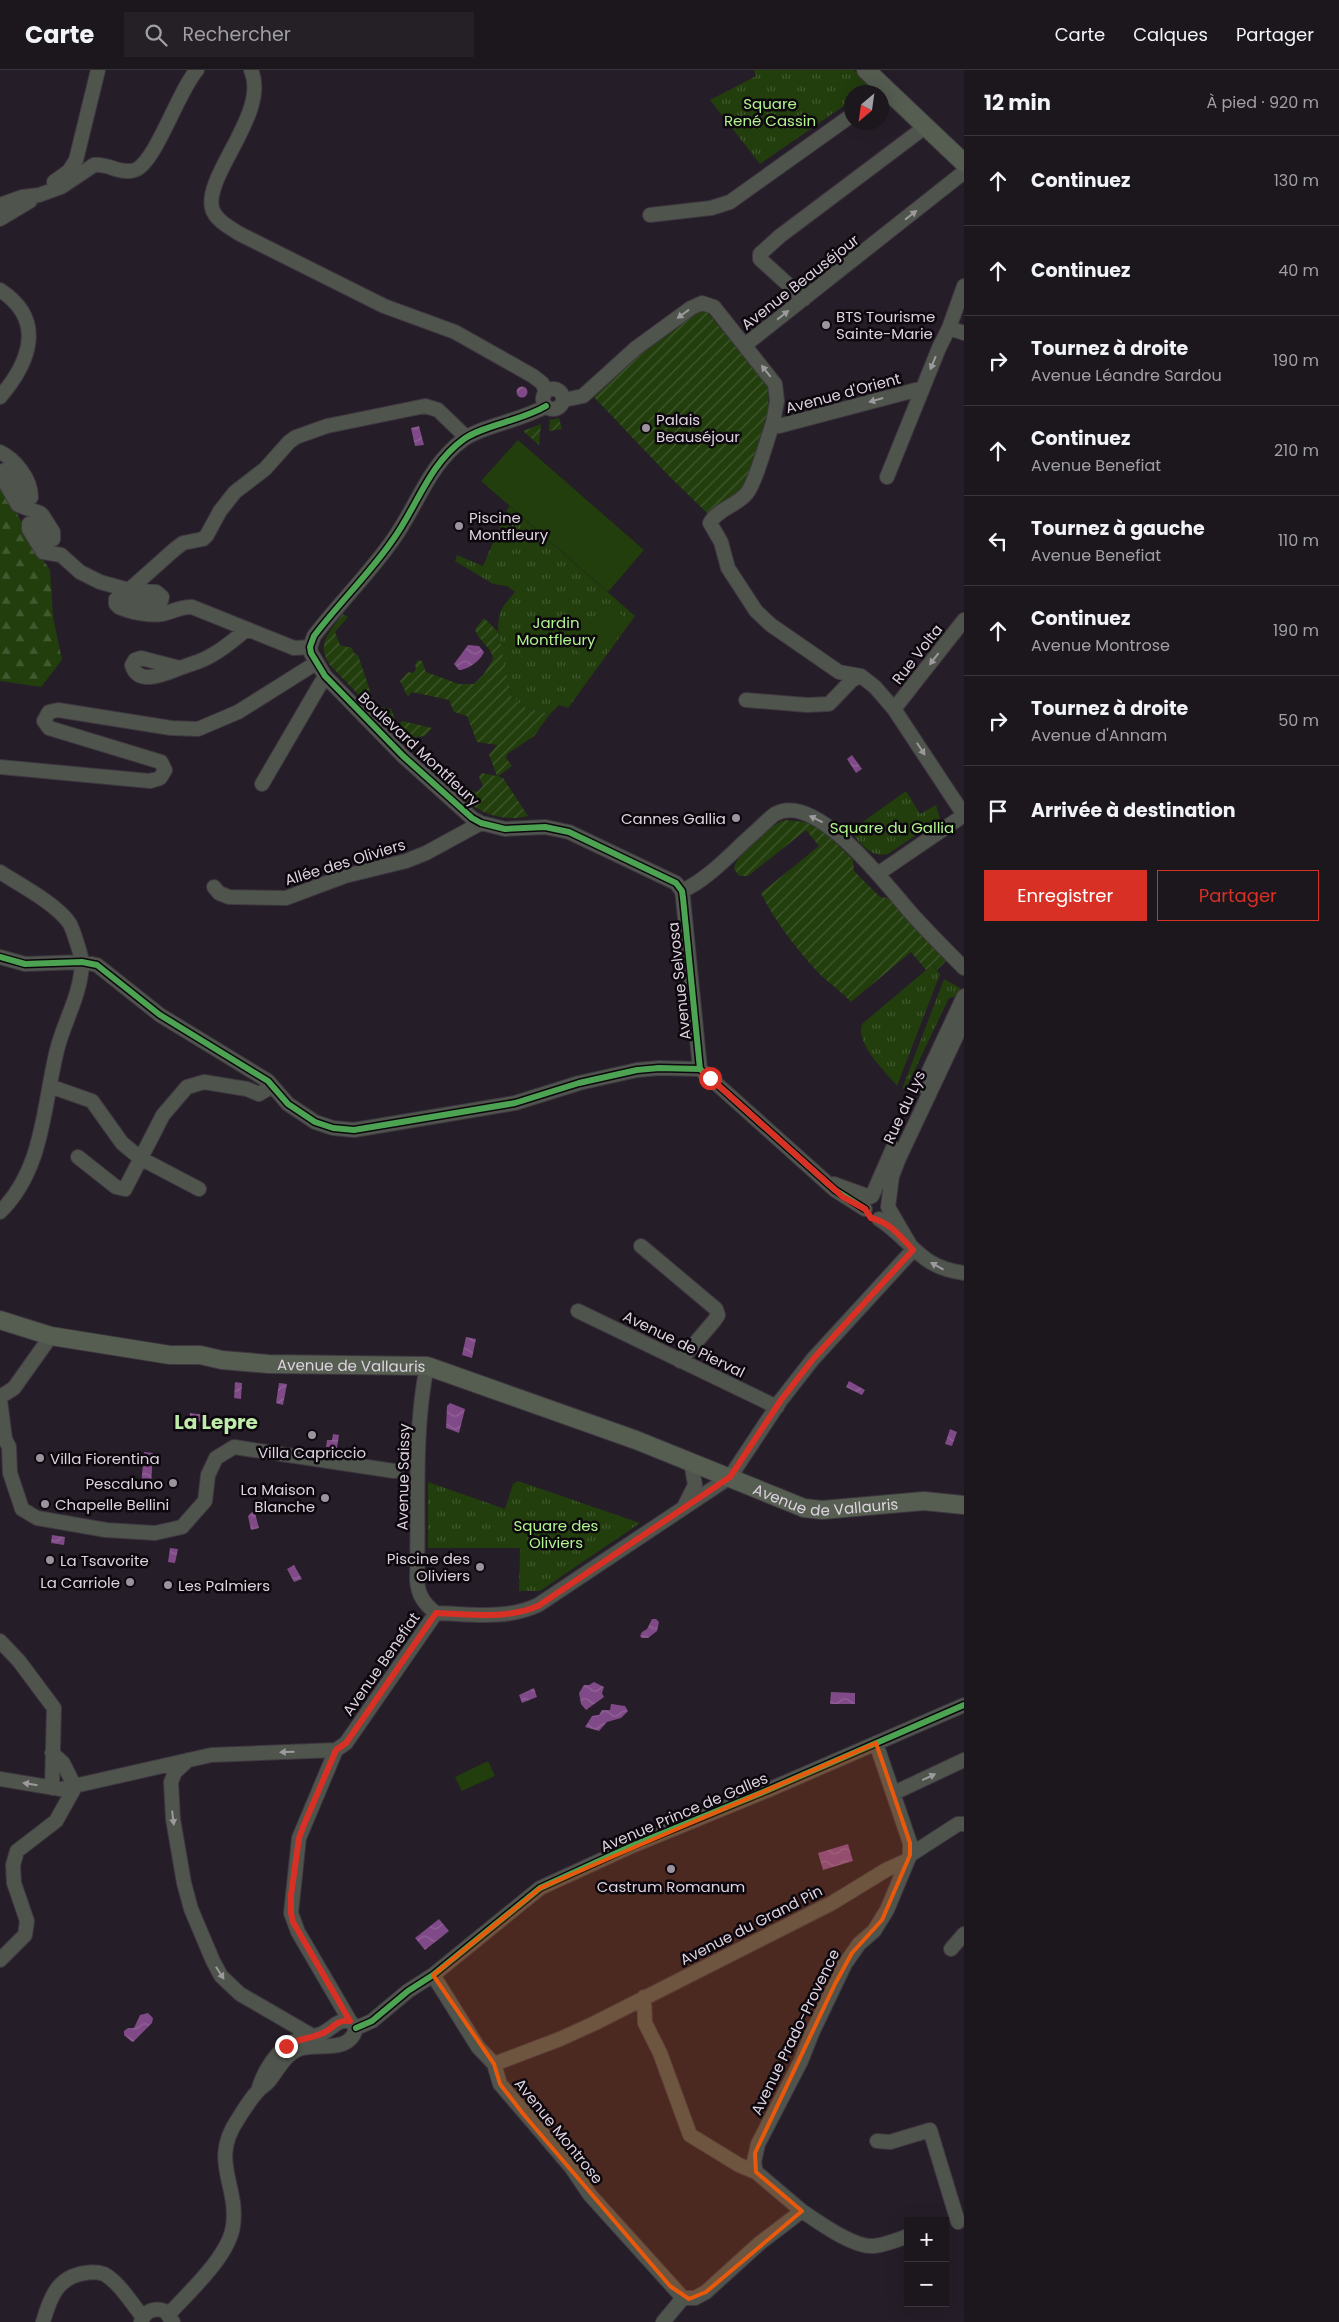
<!DOCTYPE html>
<html lang="fr">
<head>
<meta charset="utf-8">
<style>
  body { margin:0; font-family:Poppins,sans-serif; background:#251f26; color:#f1f3f6 }
  .controls { position:absolute; right:15px; bottom:15px; display:grid; overflow:hidden; border-radius:0px; box-shadow:0 5px 20px #0002 }
  .controls button { width:45px; height:45px; display:grid; place-items:center; padding:0; border:0; border-bottom:1px solid #3a353b; background:#1c161d; color:#f1f3f6; font:25px sans-serif }
  .compass { position:absolute; left:844px; top:15px; width:45px; height:45px; border-radius:50%; background:#1c161d; box-shadow:0 5px 20px #0002; rotate:209deg }
  .stop { position:absolute; width:15px; height:15px; margin:-11px; border:4px solid #d93025; border-radius:50%; background:#fff }
  .stop.end { background:#d93025; border-color:#fff; box-shadow:0 1px 5px #0008 }
  .list { margin:0; padding:0; list-style:none }
  h2 { display:flex; justify-content:space-between; align-items:center; height:65px; margin:0; padding:0 20px; font-size:21px }
  h2 small { font-size:16px; font-weight:400; color:#a09fa4 }
  .list li { display:grid; grid-template-columns:32px 1fr auto; gap:15px; align-items:center; box-sizing:border-box; height:90px; padding:0 20px; border-top:1px solid #3a353b }
  .list b { display:block; font-size:19px; white-space:nowrap }
  .list p { margin:0; font-size:16px; white-space:nowrap; color:#a09fa4 }
  .list em { font-size:16px; font-style:normal; color:#a09fa4 }
  .actions { display:flex; gap:10px; padding:15px 20px }
  .actions a { flex:1; padding:11px 0; border:1px solid #d93025; border-radius:0px; text-align:center; font-size:18px; color:#d93025 }
  .actions .main { background:#d93025; color:#fff }
  .icon { flex:none; width:28px; height:28px; fill:none; stroke:currentColor; stroke-width:2; stroke-linecap:round; stroke-linejoin:round }
  .map { position:relative; flex:none; width:964px; height:2252px; overflow:hidden }
  header { display:flex; align-items:center; gap:30px; box-sizing:border-box; height:70px; padding:0 25px; background:#1c161d; border-bottom:1px solid #3a353b }
  header strong { font-size:24px }
  nav { display:flex; gap:28px; margin-inline-start:auto; font-size:18px }
  .search { width:350px; height:45px; background:#251f26; display:flex; align-items:center; gap:12px; box-sizing:border-box; padding:0 18px; border-radius:0px; color:#a09fa4; font-size:19px }
  main { display:flex }
  aside { flex:1; background:#1c161d }
  .map>svg:first-child { display:block }
  .grass { fill:url(#grass-tufts) }
  .forest { fill:url(#forest-firs) }
  .garden { fill:url(#garden-furrows) }
  .pitch { fill:#223e0d }
  .water { fill:url(#water-waves) }
  .lines { fill:none; stroke-linecap:round; stroke-linejoin:round }
  .minor-tunnel { stroke:#413843; stroke-width:14; stroke-dasharray:14 7; stroke-linecap:butt }
  .minor-casing { stroke:#3e3740; stroke-width:16 }
  .major-casing { stroke:#3e3740; stroke-width:20 }
  .minor { stroke:#4f544d; stroke-width:14 }
  .major { stroke:#565e52; stroke-width:18 }
  .cycleway-casing { stroke:#0d070e; stroke-width:9 }
  .cycleway { stroke:#4ca352; stroke-width:6 }
  .oneway { fill:#9d9a9d }
  .route { stroke:#d93025; stroke-width:6 }
  .marked { fill:#e8590c; fill-opacity:0.2; stroke:#e8590c; stroke-width:4; stroke-linejoin:round }
  .poi-dot { fill:#9d939f; stroke:#0d070e; stroke-width:2 }
  .labels { text-anchor:middle; dominant-baseline:central; stroke-width:5; stroke-linejoin:round; paint-order:stroke }
  .park-label { font-size:15px; fill:#aff48c; stroke:#0d070e }
  .street-label { font-size:15px; fill:#ddd3df; stroke:#0d070e }
  .poi-label { font-size:15px; fill:#ddd3df; stroke:#0d070e; text-anchor:start }
  .district-label { font-size:20px; font-weight:bold; fill:#bfecaa; stroke:#0d070e }
</style>
</head>
<body>
<header>
<strong>Carte</strong>
<div class="search"><svg class="icon" aria-label="search" viewBox="0 0 24 24"><circle cx="10" cy="10" r="6"/><path d="M15 15l6 6"/></svg>Rechercher</div>
<nav><a>Carte</a><a>Calques</a><a>Partager</a></nav>
</header>
<main>
<div class="map">
<svg width="964" height="2252" viewBox="0 0 964 2252">
  <defs>
    <pattern id="grass-tufts" width="24" height="20" patternUnits="userSpaceOnUse" patternTransform="scale(1.25)"><rect width="24" height="20" fill="#223e0d"/><path d="M3 7l-1-3M5 7V3M7 7l1-3M15 17l-1-3M17 17v-4M19 17l1-3" fill="none" stroke="#425930"/></pattern>
    <pattern id="forest-firs" width="22" height="20" patternUnits="userSpaceOnUse" patternTransform="scale(1.25)"><rect width="22" height="20" fill="#223e0d"/><path d="M5 1l3.5 6h-7zM16 11l3.5 6h-7z" fill="#425930"/></pattern>
    <pattern id="garden-furrows" width="10" height="10" patternUnits="userSpaceOnUse" patternTransform="scale(1.25)"><rect width="10" height="10" fill="#223e0d"/><path d="M-1 1l2-2M0 10L10 0M9 11l2-2" fill="none" stroke="#425930"/></pattern>
    <pattern id="water-waves" width="16" height="10" patternUnits="userSpaceOnUse" patternTransform="scale(1.25)"><rect width="16" height="10" fill="#804a88"/><path d="M0 5q4-4 8 0t8 0" fill="none" stroke="#926398"/></pattern>
  </defs>
  <rect width="100%" height="100%" fill="#251d27"/>
  <path class="grass" d="M754 0H854L872 18 865 22H852L851 31 760 94 710 30 756 6Z
    M509 436 635 546 568 638 559 635 550 644 526 638 511 626C507 604 492 561 501 541 504 534 510 528 515 522L507 516 493 514 455 491 457 485 483 496Z
    M906 721 920 744 936 735 940 749 888 784C869 788 861 773 850 761Z
    M932 895 940 904 897 1016C885 1001 855 974 862 954Z
    M944 909 960 918 958 926 949 928 906 1018 902 1019Z
    M518 1411 640 1453 540 1521H519L520 1478H428V1412L505 1439 513 1414Z"/>
  <path class="forest" d="M0 410 35 479 50 500 53 547 62 590 41 617 0 611Z"/>
  <path class="garden" d="M701 238 708 243 765 312 769 321 768 341 745 417 740 424 708 444 670 407 590 323 635 282Z
    M559 348 562 359 549 361 550 350Z
    M541 354 539 375 523 361Z
    M343 544 348 547 335 562 340 575 352 578 354 583 358 585 375 636 391 639 398 656 402 651 432 658 425 666 401 669 329 594C316 573 330 561 343 544Z
    M484 548 498 562 511 626 526 638 550 644 534 666 507 684 506 688 512 696 498 706 503 708 528 746C503 753 473 742 457 721V717H460L477 722 483 716 479 707 482 703 497 706 489 685 497 675 477 672 467 646 454 642 449 630 412 622 408 627 400 611 408 602 413 603 416 599 415 594 418 590 422 591 426 602 459 614H474L484 604 493 589C492 577 478 571 475 559Z
    M785 750 806 752 825 762 853 790 854 801 880 827 888 828 947 890 937 900 932 895 926 900 911 882 851 932C839 919 824 910 813 897 793 874 774 850 761 823L819 776 806 760 748 806H739L734 799C736 783 770 755 785 750Z"/>
  <path class="pitch" d="M518 370 644 480 608 522 481 411Z
    M608 533 629 551 592 593 571 576Z
    M488 1691 495 1706 462 1721 455 1707Z"/>
  <path class="water" d="M516.5 322a5.5 5.5 0 1 1 11 0a5.5 5.5 0 1 1-11 0Z
    M419 356 424 375 415 376 411 358Z
    M468 575 479 576 484 582C481 590 468 600 459 600L454 594Z
    M852 685 862 699 856 703 847 689Z
    M466 1267 476 1269 472 1288 462 1285Z
    M849 1311 865 1320 862 1325 846 1317Z
    M235 1312 242 1313 241 1329 234 1328Z
    M279 1313 287 1314 283 1335 276 1333Z
    M450 1333 465 1339 459 1363 446 1358 447 1336Z
    M190 1343 205 1345 203 1352 189 1350Z
    M950 1359 957 1362 952 1376 945 1374Z
    M333 1364 339 1365 337 1378 326 1377 327 1370H332Z
    M144 1382 153 1383 151 1416 141 1415Z
    M252 1442 255 1443 259 1458 251 1460 248 1446Z
    M52 1465 65 1467 64 1475 51 1473Z
    M170 1478 178 1479 175 1493 168 1492Z
    M294 1495 302 1509 294 1512 287 1499Z
    M652 1549H656L659 1552 657 1561 648 1568H642L640 1566 642 1562 647 1559Z
    M594 1612 604 1617 602 1623 604 1627 586 1640 581 1634 579 1623 584 1615H589Z
    M534 1618 537 1627 522 1633 519 1625Z
    M831 1622 855 1623V1634H830Z
    M611 1634 625 1636 628 1641 621 1648 607 1652 599 1661 585 1657 592 1646 599 1645 602 1640H610Z
    M848 1774 853 1791 823 1800 818 1783Z
    M439 1849 449 1861 425 1880 415 1868Z
    M148 1943 153 1948 152 1953 133 1972 131 1971 124 1965V1961L128 1958H134L140 1945Z"/>
  <g class="lines">
    <path class="minor-tunnel" d="M394 1401 405 1403"/>
    <g class="minor-casing">
      <path id="minor" d="M251 0C270 42 204 105 212 138 215 150 230 158 240 164L384 236 455 262 533 306 542 313 546 321
        M54 112 69 101 76 90 98 0
        M0 135 22 127 39 125 61 117 94 95C108 93 121 105 135 100 156 92 178 21 197 0
        M650 145 711 138 730 132 852 45
        M0 149 30 131
        M0 220C46 250 30 292 0 327
        M804 229 760 189V184L780 166 925 57
        M949 258 964 263
        M745 275 964 102
        M543 329a10 10 0 1 1 20 0a10 10 0 1 1-20 0Z
        M564 330 583 326 636 278 691 238 702 233 714 237 775 314 777 331 773 353 779 356 923 318
        M546 336C521 351 484 355 464 369 428 395 417 437 392 471 369 504 339 533 314 566L310 577 311 583 325 606 403 686 472 748 481 753 505 759 545 757 569 762 676 813 682 821 683 828 700 999
        M773 353C767 369 756 412 747 423 737 436 717 439 710 453L721 472 728 498 756 541 771 555 839 602 861 606 875 617 894 639 964 745 879 803
        M0 382C15 389 31 409 31 427L27 429 12 406 5 400 3 401 2 407 18 435 40 443 43 446 53 462V469L51 470C42 466 42 456 34 451L29 454V459L43 482 61 485 80 502 100 512 129 520 156 522 162 527 161 531 157 534 116 529V534L119 537C129 542 150 546 162 544 174 542 180 536 192 537L294 578 310 577
        M887 407 939 278 949 258 964 216
        M129 520 175 479 183 473 203 469 207 465 220 441 235 422 265 399 289 372 296 367 327 356 425 336 438 340 466 367
        M180 598 141 588 135 590 132 595C138 618 169 602 183 597 193 593 203 591 212 585 225 578 236 568 247 559
        M746 630 807 635 829 634 852 610 861 606
        M894 639 964 550
        M0 697 150 711 160 708 165 700 161 692 49 658 44 651 49 642 58 640 171 658 198 659 238 642 316 593
        M262 714 325 606
        M0 802C20 815 57 834 70 854 73 860 82 887 82 893 81 925 64 951 57 980 43 1036 44 1099 0 1142
        M214 817 219 823 229 827 286 828 345 806 406 791 426 783 481 753
        M682 821C710 808 732 782 755 762 762 756 768 749 775 744 816 720 888 817 911 843 928 862 946 880 964 898
        M0 887 25 894 82 892 97 895 160 945 268 1011 288 1034 315 1052 333 1058 354 1060 515 1033 579 1013 637 1000 659 998 700 999 835 1120 865 1139
        M922 1016 964 926
        M55 1018 92 1031 122 1073 140 1088 199 1119
        M78 1087 116 1117 125 1119 163 1045 187 1017 204 1012 247 1019 259 1024 272 1016
        M834 1114 870 1127
        M872 1126 893 1078
        M879 1149C913 1171 918 1197 964 1203
        M641 1176 716 1239 718 1245 714 1251 680 1291
        M913 1180 888 1137 892 1106 899 1088 964 950
        M578 1241 777 1337
        M427 1296C413 1364 419 1440 417 1510 418 1525 424 1534 436 1543
        M0 1327 14 1318 51 1266
        M0 1330 5 1369 9 1377 10 1403 22 1439 37 1448 106 1460 155 1463 182 1457 205 1431 208 1405 216 1388 234 1377 394 1401
        M684 1437 695 1415 691 1392
        M436 1543C471 1544 506 1550 538 1535L730 1407 781 1330 813 1289 913 1180
        M0 1571 19 1591 54 1638 52 1718
        M336 1680 299 1768 291 1843 298 1862 350 1951
        M188 1690 175 1702 171 1712 173 1749 184 1813 191 1839 213 1891 221 1906 240 1924 316 1968
        M0 1709 61 1719 211 1685 336 1680 346 1673 436 1543
        M894 1723 964 1690
        M910 1785 958 1754H964
        M951 1879 964 1864
        M0 1890 25 1865 27 1851 14 1813 13 1795 17 1781 56 1751 75 1717 63 1693 52 1683
        M433 1905 478 1977 494 1994 500 2014 571 2097 590 2125 683 2228
        M644 1927 645 1953 660 1983 690 2065 739 2095 756 2102 802 2141
        M356 1958 372 1951 408 1921 433 1905 540 1818 634 1775 768 1720 964 1635
        M494 1994 560 1969 595 1953 832 1833 886 1800 906 1791
        M877 2071 890 2072 930 2060 958 2152
        M756 2102 754 2092 758 2074 801 1991 812 1963 845 1894 859 1874 874 1861 887 1840 910 1785V1773L876 1673
        M169 2244C189 2222 229 2186 233 2156 239 2115 209 2091 238 2049 244 2040 250 2029 258 2021 261 2017 266 2015 269 2011 278 2000 284 1986 297 1980 314 1971 350 1986 356 1958L350 1951C338 1949 333 1958 323 1963 315 1967 305 1967 297 1970 278 1977 263 2002 258 2021
        M43 2252C50 2228 57 2207 85 2203 91 2202 98 2202 104 2204 119 2212 132 2234 143 2247
        M141 2252C145 2241 154 2237 165 2241L173 2252
        M663 2252 683 2228H695L706 2222 760 2173 802 2141C818 2152 854 2178 874 2176 885 2175 897 2170 908 2166"/>
    </g>
    <g class="major-casing">
      <g id="major">
        <path d="M866 0 964 93"/>
        <path id="s1" d="M0 1250 51 1266 170 1285H200L222 1290 269 1294 427 1296 636 1370 804 1438 822 1440 924 1431 964 1435"/>
      </g>
    </g>
    <use href="#minor" class="minor"/>
    <use href="#major" class="major"/>
    <g class="cycleway-casing">
      <path id="cycleway" d="M546 336C521 351 484 355 464 369 428 395 417 437 392 471 369 504 339 533 314 566L310 577 311 583 325 606 403 686 472 748 481 753 505 759 545 757 569 762 676 813 682 821 683 828 700 999
        M0 887 25 894 82 892 97 895 160 945 268 1011 288 1034 315 1052 333 1058 354 1060 515 1033 579 1013 637 1000 659 998 700 999 835 1120 865 1139
        M356 1958 372 1951 408 1921 433 1905 540 1818 634 1775 768 1720 964 1635"/>
    </g>
    <use href="#cycleway" class="cycleway"/>
  </g>
  <defs><path id="oneway-solid" d="M-6-.8H1V-3.2L6.5 0L1 3.2V.8H-6Z" transform="scale(1.25)"/></defs>
  <g class="oneway">
    <use href="#oneway-solid" transform="translate(911 145) rotate(-38)"/>
    <use href="#oneway-solid" transform="translate(683 244) rotate(144)"/>
    <use href="#oneway-solid" transform="translate(783 245) rotate(-38)"/>
    <use href="#oneway-solid" transform="translate(933 293) rotate(112)"/>
    <use href="#oneway-solid" transform="translate(766 301) rotate(-129)"/>
    <use href="#oneway-solid" transform="translate(876 330) rotate(164)"/>
    <use href="#oneway-solid" transform="translate(934 589) rotate(128)"/>
    <use href="#oneway-solid" transform="translate(921 679) rotate(57)"/>
    <use href="#oneway-solid" transform="translate(816 749) rotate(-154)"/>
    <use href="#oneway-solid" transform="translate(937 1196) rotate(-151)"/>
    <use href="#oneway-solid" transform="translate(287 1682) rotate(178)"/>
    <use href="#oneway-solid" transform="translate(929 1707) rotate(-25)"/>
    <use href="#oneway-solid" transform="translate(30 1714) rotate(-171)"/>
    <use href="#oneway-solid" transform="translate(173 1748) rotate(83)"/>
    <use href="#oneway-solid" transform="translate(220 1903) rotate(57)"/>
  </g>
  <g class="lines">
    <path class="route" d="M286 1976C298 1968 312 1969 325 1962 334 1957 338 1949 350 1951L293 1852 291 1843V1825L299 1768 303 1757 336 1680 346 1673 436 1543C471 1544 505 1550 538 1536L730 1407 781 1330 813 1289 913 1180C899 1165 891 1153 871 1148L865 1139 843 1127 710 1008"/>
  </g>
  <path class="marked" d="M876 1673 910 1773V1785L882 1850 852 1883 835 1914 755 2083 756 2102 802 2141 706 2222 689 2229 670 2216 524 2045 500 2014 494 1994 433 1905 540 1818Z"/>
  <g class="poi-dot">
    <circle cx="826" cy="255" r="5"/>
    <circle cx="646" cy="358" r="5"/>
    <circle cx="459" cy="456" r="5"/>
    <circle cx="736" cy="748" r="5"/>
    <circle cx="312" cy="1365" r="5"/>
    <circle cx="40" cy="1388" r="5"/>
    <circle cx="173" cy="1413" r="5"/>
    <circle cx="325" cy="1428" r="5"/>
    <circle cx="45" cy="1434" r="5"/>
    <circle cx="50" cy="1490" r="5"/>
    <circle cx="480" cy="1497" r="5"/>
    <circle cx="130" cy="1512" r="5"/>
    <circle cx="168" cy="1515" r="5"/>
    <circle cx="671" cy="1799" r="5"/>
  </g>
  <g class="labels">
    <g class="park-label">
      <text x="770" y="33">Square<tspan x="770" dy="17">René Cassin</tspan></text>
      <text x="556" y="552">Jardin<tspan x="556" dy="17">Montfleury</tspan></text>
      <text x="892" y="757">Square du Gallia</text>
      <text x="556" y="1455">Square des<tspan x="556" dy="17">Oliviers</tspan></text>
    </g>
    <g class="street-label">
      <text transform="translate(800 212) rotate(-38)">Avenue Beauséjour</text>
      <text transform="translate(843 323) rotate(-15)">Avenue d'Orient</text>
      <text transform="translate(917 584) rotate(-52)">Rue Volta</text>
      <text transform="translate(419 679) rotate(43)">Boulevard Montfleury</text>
      <text transform="translate(345 792) rotate(-17)">Allée des Oliviers</text>
      <text transform="translate(679 911) rotate(-96)">Avenue Selvosa</text>
      <text transform="translate(904 1037) rotate(-65)">Rue du Lys</text>
      <text transform="translate(684 1274) rotate(26)">Avenue de Pierval</text>
      <text stroke="none"><textPath href="#s1" startOffset="356">Avenue de Vallauris</textPath></text>
      <text transform="translate(403 1407) rotate(-89)">Avenue Saissy</text>
      <text stroke="none"><textPath href="#s1" startOffset="855">Avenue de Vallauris</textPath></text>
      <text transform="translate(381 1594) rotate(-55)">Avenue Benefiat</text>
      <text transform="translate(684 1742) rotate(-23)">Avenue Prince de Galles</text>
      <text transform="translate(751 1855) rotate(-27)">Avenue du Grand Pin</text>
      <text transform="translate(795 1962) rotate(-64)">Avenue Prado-Provence</text>
      <text transform="translate(559 2061) rotate(51)">Avenue Montrose</text>
    </g>
    <g class="poi-label">
      <text x="836" y="246">BTS Tourisme<tspan x="836" dy="17">Sainte-Marie</tspan></text>
      <text x="656" y="349">Palais<tspan x="656" dy="17">Beauséjour</tspan></text>
      <text x="469" y="447">Piscine<tspan x="469" dy="17">Montfleury</tspan></text>
      <text x="726" y="748" text-anchor="end">Cannes Gallia</text>
      <text x="312" y="1382" text-anchor="middle">Villa Capriccio</text>
      <text x="50" y="1388">Villa Fiorentina</text>
      <text x="163" y="1413" text-anchor="end">Pescaluno</text>
      <text x="315" y="1419" text-anchor="end">La Maison<tspan x="315" dy="17">Blanche</tspan></text>
      <text x="55" y="1434">Chapelle Bellini</text>
      <text x="470" y="1488" text-anchor="end">Piscine des<tspan x="470" dy="17">Oliviers</tspan></text>
      <text x="60" y="1490">La Tsavorite</text>
      <text x="120" y="1512" text-anchor="end">La Carriole</text>
      <text x="178" y="1515">Les Palmiers</text>
      <text x="671" y="1816" text-anchor="middle">Castrum Romanum</text>
    </g>
    <g class="district-label">
      <text x="216" y="1352">La Lepre</text>
    </g>
  </g>
</svg>
<div class="controls">
<button>+</button>
<button>−</button>
</div>
<svg class="compass" viewBox="-18 -18 36 36"><path d="M0-13l5 13h-10z" fill="#e53935"/><path d="M0 13l5-13h-10z" fill="#a09fa4"/></svg>
<div class="stop" style="left:710px;top:1008px"></div>
<div class="stop end" style="left:286px;top:1976px"></div>
</div>
<aside>
<h2>12 min<small>À pied · 920 m</small></h2>
<ul class="list">
<li><svg class="icon" aria-label="ahead" viewBox="0 0 24 24"><path d="M12 20V5M6 11l6-6 6 6"/></svg><div><b>Continuez</b></div><em>130 m</em></li>
<li><svg class="icon" aria-label="ahead" viewBox="0 0 24 24"><path d="M12 20V5M6 11l6-6 6 6"/></svg><div><b>Continuez</b></div><em>40 m</em></li>
<li><svg class="icon" aria-label="right" viewBox="0 0 24 24"><path d="M7 20v-9h11M14 6l5 5-5 5"/></svg><div><b>Tournez à droite</b><p>Avenue Léandre Sardou</p></div><em>190 m</em></li>
<li><svg class="icon" aria-label="ahead" viewBox="0 0 24 24"><path d="M12 20V5M6 11l6-6 6 6"/></svg><div><b>Continuez</b><p>Avenue Benefiat</p></div><em>210 m</em></li>
<li><svg class="icon" aria-label="left" viewBox="0 0 24 24"><path d="M17 20v-9H6M10 6l-5 5 5 5"/></svg><div><b>Tournez à gauche</b><p>Avenue Benefiat</p></div><em>110 m</em></li>
<li><svg class="icon" aria-label="ahead" viewBox="0 0 24 24"><path d="M12 20V5M6 11l6-6 6 6"/></svg><div><b>Continuez</b><p>Avenue Montrose</p></div><em>190 m</em></li>
<li><svg class="icon" aria-label="right" viewBox="0 0 24 24"><path d="M7 20v-9h11M14 6l5 5-5 5"/></svg><div><b>Tournez à droite</b><p>Avenue d'Annam</p></div><em>50 m</em></li>
<li><svg class="icon" aria-label="arrive" viewBox="0 0 24 24"><path d="M6 21V4h12l-3 4 3 4H6"/></svg><div><b>Arrivée à destination</b></div></li>
</ul>
<div class="actions"><a class="main">Enregistrer</a><a>Partager</a></div>
</aside>
</main>
</body>
</html>
